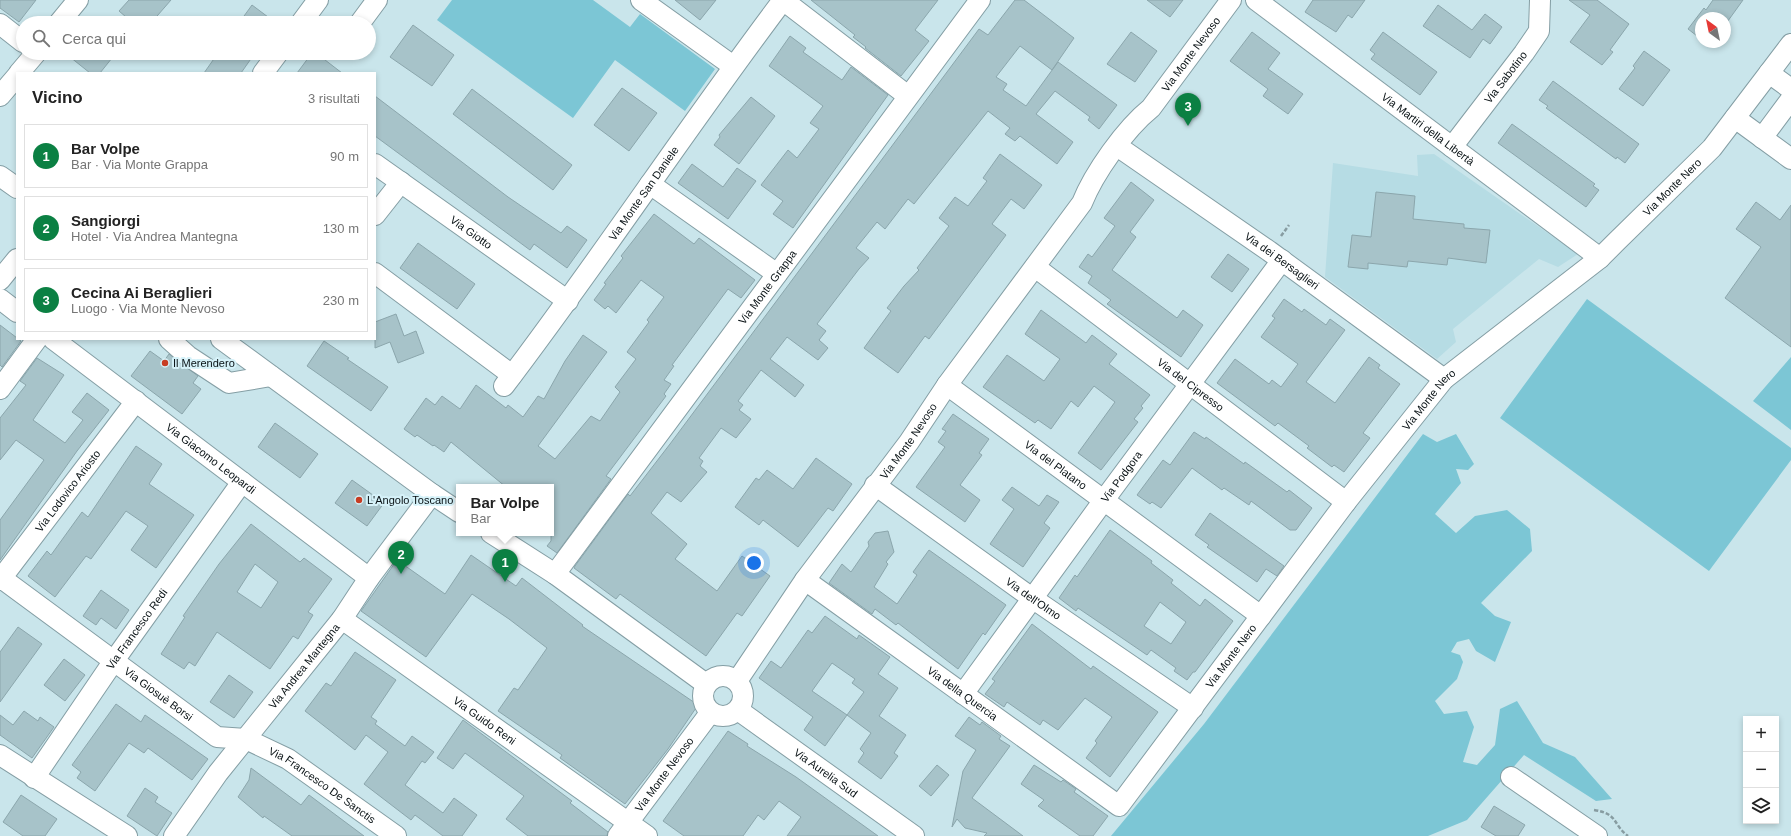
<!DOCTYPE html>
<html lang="it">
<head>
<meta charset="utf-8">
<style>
  body { margin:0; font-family:Arial,sans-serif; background:#f2f2f2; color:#222 }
  .controls { position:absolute; right:12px; bottom:12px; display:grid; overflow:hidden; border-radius:0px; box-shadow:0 2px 6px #0003 }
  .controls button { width:36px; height:36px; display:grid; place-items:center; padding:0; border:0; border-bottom:1px solid #e0e0e0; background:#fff; color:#222; font:20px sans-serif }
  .compass { position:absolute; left:1695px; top:12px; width:36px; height:36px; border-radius:50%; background:#fff; box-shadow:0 2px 6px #0003; rotate:327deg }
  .you { position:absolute; left:754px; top:563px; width:14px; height:14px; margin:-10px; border:3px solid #fff; border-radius:50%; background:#1a73e8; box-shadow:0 0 0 6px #1a73e833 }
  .badge { display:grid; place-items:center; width:26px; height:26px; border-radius:50%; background:#0b8043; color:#fff; font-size:13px; font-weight:700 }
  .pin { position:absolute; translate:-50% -33px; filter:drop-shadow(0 1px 2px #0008) }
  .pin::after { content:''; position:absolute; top:21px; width:14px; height:12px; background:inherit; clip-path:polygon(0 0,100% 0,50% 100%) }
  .popup { position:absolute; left:456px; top:484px; width:98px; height:52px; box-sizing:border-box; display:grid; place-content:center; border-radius:0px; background:#fff; filter:drop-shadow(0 1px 3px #0005); font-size:13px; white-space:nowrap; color:#767676 }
  .popup b { font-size:15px; color:#222 }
  .popup::after { content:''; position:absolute; left:50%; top:100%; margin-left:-8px; border:8px solid transparent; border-top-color:#fff }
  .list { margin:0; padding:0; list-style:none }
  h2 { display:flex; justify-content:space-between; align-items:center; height:52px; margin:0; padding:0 16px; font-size:17px }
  h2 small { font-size:13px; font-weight:400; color:#767676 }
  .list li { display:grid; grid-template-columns:26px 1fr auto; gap:12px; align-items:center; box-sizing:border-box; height:64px; margin:0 8px 8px; padding:0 8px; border:1px solid #e0e0e0; border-radius:0px }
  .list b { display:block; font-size:15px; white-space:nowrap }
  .list p { margin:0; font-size:13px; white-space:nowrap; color:#767676 }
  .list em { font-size:13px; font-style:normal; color:#767676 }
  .icon { flex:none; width:22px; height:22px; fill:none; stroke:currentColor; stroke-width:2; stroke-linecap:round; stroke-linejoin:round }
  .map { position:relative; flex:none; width:1791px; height:836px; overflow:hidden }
  .search { position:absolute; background:#fff; box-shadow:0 2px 6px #0003; left:16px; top:16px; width:360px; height:44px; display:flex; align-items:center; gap:10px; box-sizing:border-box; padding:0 14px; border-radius:22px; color:#767676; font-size:15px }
  .panel { position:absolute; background:#fff; box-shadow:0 2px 6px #0003; left:16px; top:72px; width:360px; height:268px; border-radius:0px }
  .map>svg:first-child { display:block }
  .built { fill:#b6dce4 }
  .green { fill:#7cc6d5 }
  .building { fill:#a7c3c9; stroke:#8ba6ac; fill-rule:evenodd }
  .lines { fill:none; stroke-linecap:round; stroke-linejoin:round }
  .minor-casing { stroke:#849ea4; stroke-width:22 }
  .path { stroke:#879ca1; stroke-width:2.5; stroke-dasharray:4 2; stroke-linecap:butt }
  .minor { stroke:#fff; stroke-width:20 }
  .poi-dot { fill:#c83d23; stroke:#d6f2f9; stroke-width:1.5 }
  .labels { text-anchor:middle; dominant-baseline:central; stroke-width:4; stroke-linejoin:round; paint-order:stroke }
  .street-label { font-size:11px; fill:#081114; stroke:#d6f2f9 }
  .poi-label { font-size:11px; fill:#081114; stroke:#d6f2f9; text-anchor:start }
</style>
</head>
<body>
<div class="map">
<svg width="1791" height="836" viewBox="0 0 1791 836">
  <rect width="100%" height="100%" fill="#c9e5eb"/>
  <path class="built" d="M1434 154 1578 254 1558 267 1539 259 1453 329 1456 342 1437 359 1325 277 1333 163 1418 176 1417 155Z"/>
  <path class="green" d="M452 0H593L630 27 640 14 715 69 685 111 615 60 573 118 437 20Z
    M1587 299 1791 448V460L1709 571 1500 418Z
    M1791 357V430L1753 401Z
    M1423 434 1437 442 1456 434 1474 464 1468 470 1456 469 1461 483 1435 514 1456 533 1475 516 1507 510 1530 529 1532 551 1481 603 1495 616 1511 622 1495 662 1476 651 1469 639 1457 642 1451 652 1460 655 1463 662 1457 679 1435 701 1444 714 1467 711 1474 727 1463 762 1477 765 1495 745 1500 709 1517 701 1543 743 1575 757 1612 799 1596 801 1524 755 1467 820 1428 836H1111L1204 724Z"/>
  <path class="building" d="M0 0H36L19 22 0 8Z
    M129 0H171L151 23H133L119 11Z
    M675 0H716L700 20Z
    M811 0H938L915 30 929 41 901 76 865 48 866 47 853 37 855 35Z
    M1015 0H1024L1074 38 1052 70 1020 46 996 77 1007 84 1003 90 1026 106 1058 62 1117 105 1099 129 1088 120 1090 117 1055 91 1036 114 1073 142 1057 164 1020 136 1015 141 1005 134 1010 128 988 111 914 204 908 199 885 229 877 222 856 248 869 258 859 269 817 324 826 331 819 340 828 348 818 360 787 337 770 359 804 385 795 397 761 370 738 401 743 405 739 410 751 419 736 438 721 428 699 458 703 461 700 466 707 472 681 502 667 492 651 513 687 544 675 559 717 591 742 556 770 576 742 616 737 613 706 656 620 594 616 599 574 568 575 566 628 494 630 496 670 444 979 29 988 35Z
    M1147 0H1183L1170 17Z
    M1313 0H1365L1352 18 1348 15 1336 32 1305 12Z
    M1569 0H1597L1629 24 1610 50 1613 52 1602 65 1570 42 1590 15Z
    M1713 0H1743L1725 25V18H1701V39L1688 29 1704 8 1706 10Z
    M252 5 276 23H239Z
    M1438 5 1472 30 1485 14 1502 27 1490 44 1483 39 1470 58 1423 26Z
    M413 25 454 55 432 86 390 57Z
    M1131 32 1157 51 1135 82 1107 64Z
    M1252 32 1280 53 1268 69 1303 94 1288 114 1263 96 1268 89 1230 61Z
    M1383 32 1437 72 1420 95 1371 59 1375 54 1370 50Z
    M790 36 806 48 803 52 842 80 851 67 888 95 793 228 773 214 783 201 761 185 788 150 797 158 819 129 810 123 823 106 769 66Z
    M1644 51 1670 70 1643 106 1619 89 1635 68 1633 66Z
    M65 53H116L100 73H90Z
    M218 53H255L241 73H204Z
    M312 53H316L342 73H297Z
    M1553 81 1639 144 1625 163 1617 157 1616 159 1546 108 1548 106 1539 100Z
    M622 88 657 113 629 151 594 125Z
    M472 89 572 165 553 190 453 114Z
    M375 96 508 197 561 233 567 226 587 240 567 268 534 244 530 250 375 136Z
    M751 97 775 116 739 164 714 145 720 137 719 135Z
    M1512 124 1595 184 1593 186 1599 190 1586 207 1498 143Z
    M1000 154 1042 185 1024 209 1011 199 992 224 1006 235 929 339 925 336 898 373 864 348 891 311 887 308 904 286 919 270 917 268 949 226 939 218 955 197 968 206 987 181 983 178Z
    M692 164 723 187 737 168 756 181 728 219 678 183Z
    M1131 182 1154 200 1130 232 1136 237 1112 270 1177 318 1183 310 1203 325 1181 357 1107 304 1111 300 1088 283 1092 276 1079 267 1088 254 1092 257 1115 226 1104 218Z
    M1376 192 1415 196 1413 219 1464 224V228L1490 230 1486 263 1448 258 1447 265 1408 261 1407 267 1368 263V269L1348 267 1352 235 1371 237Z
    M1756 202 1780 220 1791 205V347L1725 298 1761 247 1736 229Z
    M654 214 694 244 699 238 755 280 741 298 728 289 672 365 674 366 664 380 671 384 664 394 666 396 606 476 611 479 557 553 547 546 551 541V487H506L451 442 444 452 434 445 433 446 417 435 415 437 404 429 426 398 435 405 442 396 460 409 476 385 506 408 508 405 523 417 538 396 544 399 565 361 583 335 607 352 538 446 555 459 591 416 600 421 620 392 615 387 636 359 627 352 649 322 647 320 664 297 641 280 616 313 608 306 605 309 594 300 606 284 604 283 623 258 621 256Z
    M418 243 475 284 457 309 400 268Z
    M1228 254 1249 269 1232 292 1211 277Z
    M1284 299 1302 312 1304 309 1326 325 1330 319 1345 330 1306 382 1335 403 1369 357 1380 365 1378 368 1400 384 1363 433 1370 438 1344 472 1334 465 1332 467 1307 448 1309 446 1278 423 1275 426 1217 383 1235 359 1269 384 1272 380 1281 387 1298 364 1261 337 1275 318 1272 316Z
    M1041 310 1086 343 1092 335 1117 354 1109 364 1150 395 1141 406 1143 408 1134 419 1138 422 1101 470 1078 453 1115 402 1094 386 1078 407 1071 401 1051 429 1038 420 1035 423 983 387 1007 355 1044 381 1060 359 1025 334Z
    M396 314 404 336 416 331 424 353 398 363 390 342 375 348V322Z
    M0 325 21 341 2 367 0 365Z
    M324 341 349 358 347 359 388 387 371 411 307 366Z
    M150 351 164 361 169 354 198 376 193 383 201 389 182 414 131 376Z
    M37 358 64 375 33 420 65 443 83 420 72 412 87 393 109 410 77 451 0 560V520L44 460 16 440 0 460V418L26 385 20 381Z
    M953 414 989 439 979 453 982 455 960 485 980 500 965 522 916 487 945 447 938 442 946 431 942 429Z
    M275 423 318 454 300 478 258 447Z
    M1194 432 1205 439 1206 437 1244 464 1245 462 1287 492 1289 490 1312 508 1296 530H1290L1251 501 1249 505 1224 488 1222 490 1192 468 1161 508 1152 502 1150 504 1137 495 1163 460 1170 465Z
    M136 446 162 464 149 484 194 515 156 568 131 550 148 526 126 511 91 559 86 556 55 597 28 576 47 551 51 555 82 512 88 517Z
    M816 458 852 484 833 511 828 508 798 547 763 520 759 525 735 507 756 478 759 480 767 470 793 489Z
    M352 480 384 503 367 526 335 503Z
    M1012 487 1039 506 1047 495 1059 502 1044 523 1050 528 1023 567 990 544 1014 509 1002 500Z
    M1210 513 1284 566 1277 576 1266 569 1257 582 1207 547 1209 545 1195 535Z
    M251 524 300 562 304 558 332 579 308 612 313 615 298 639 293 636 270 669 217 632 195 666 189 662 184 669 161 654 185 617 183 616 219 564ZM255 564 278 582 261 608 237 592Z
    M1110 530 1152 561 1151 563 1173 580 1171 583 1200 606 1205 599 1233 621 1195 672H1193L1187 680 1174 671 1176 668 1151 650 1147 655 1078 608 1076 611 1059 598 1075 575 1077 577ZM1160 602 1186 622 1171 644 1144 626Z
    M888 531 894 552 886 562 888 564 874 587 897 604 917 575 913 572 929 550 1006 605 985 635 983 633 958 669 898 623 896 625 875 609 872 614 829 583 842 564 851 572 869 546 868 542 875 533Z
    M471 555 516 586 522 578 583 625 582 626 698 705 668 749 625 804 560 758 562 755 498 711 514 688 518 690 547 648 509 619 472 594 426 657 361 611 397 560 445 594Z
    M101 590 129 610 116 629 101 618 96 625 83 616Z
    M825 616 857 639 859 635 890 657 878 674 898 688 879 716 906 735 894 753 898 756 881 779 858 762 864 753 860 749 871 733 847 715 864 692 852 683 855 679 832 663 812 691 847 715 825 746 804 730 813 717 759 678 771 661 781 668 808 630 812 633Z
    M1032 624 1091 669 1093 666 1158 712 1110 777 1086 758 1097 743 1095 741 1112 717 1085 698 1058 730 1043 720 1040 725 1007 702 1004 707 985 694 995 681 992 679Z
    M18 627 42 644 0 702V652Z
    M355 652 396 680 371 717 377 721 375 724 405 746 412 736 434 752 425 763 422 761 405 785 443 813 454 798 477 815 462 836H443L415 815 411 820 364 784 388 752 366 735 355 750 305 711 326 683 331 686Z
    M64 659 85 675 65 701 44 685Z
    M229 675 253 692 234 718 210 702Z
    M116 704 141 722 145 715 208 759 192 780 148 748 144 753 129 743 95 791 77 778 81 772 72 765Z
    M24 711 38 721 40 717 54 727 32 758 0 735V715L13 725Z
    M969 717 980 725 982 722 1001 736 999 739 1010 746 972 798 1023 836H984L987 833 965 828 957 819 952 827 963 771 976 750 955 736Z
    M463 720 572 801 570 803 608 832 607 836H528L506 819 524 796 465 753 453 769 437 758Z
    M728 731 748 744 747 746 796 777 878 836H787L801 817 779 801 764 820 758 815 743 836H684L663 821Z
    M937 765 949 775 931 796 919 786Z
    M1034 765 1061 782 1063 780 1076 789 1074 792 1108 816 1093 836H1080L1038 806 1044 800 1021 784Z
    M251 768 301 805 309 795 364 836H292L264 816 263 818 238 797 249 780Z
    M145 788 158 797 155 802 172 813 157 836 127 816Z
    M21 795 57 819 45 836H23L3 822Z
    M1494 806 1525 825 1518 836H1496L1481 827Z"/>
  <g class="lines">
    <g class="minor-casing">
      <g id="minor">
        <path d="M641 0 733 66"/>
        <path d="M783 0 908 96"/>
        <path id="s1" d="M1256 0 1600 258"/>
        <path d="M59 23 78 0"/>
        <path d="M301 23 318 0"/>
        <path d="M360 23 377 0"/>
        <path d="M0 24 23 42"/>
        <path d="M19 73 36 53"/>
        <path d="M263 73 278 53"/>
        <path d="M1769 73 1791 89"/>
        <path d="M0 96 17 76"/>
        <path d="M1735 118 1791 159"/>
        <path d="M1762 138 1791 99"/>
        <path id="s2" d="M1117 146 1269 251 1444 379"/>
        <path id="s3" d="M1452 147 1524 53 1539 31 1540 0"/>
        <path id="s4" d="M375 164 568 301"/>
        <path d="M0 176 17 188"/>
        <path d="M650 184 777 274"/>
        <path d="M375 215 401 182"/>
        <path id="s5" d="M1035 267 1346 502"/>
        <path d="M375 273 512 375"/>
        <path d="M0 280 17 259"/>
        <path d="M0 299 17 312"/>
        <path id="s6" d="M53 339 369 578"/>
        <path d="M169 339 188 356 229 383 271 376"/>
        <path d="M221 339 432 494 459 512"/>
        <path id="s7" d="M947 385 1261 616"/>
        <path id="s8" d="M504 386C600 260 687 127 783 0"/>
        <path d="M0 389 37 339"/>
        <path id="s9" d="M875 485 1032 598 1193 708"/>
        <path d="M491 533 555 574 706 684"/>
        <path id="s10" d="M555 574 980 0"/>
        <path id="s11" d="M0 577 217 737 246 739 288 759 396 836"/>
        <path id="s12" d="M0 580 136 401"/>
        <path id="s13" d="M805 580 1119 806 1346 502 1444 379 1600 258 1616 242 1712 148 1791 44"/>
        <path id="s14" d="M342 619 647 836"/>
        <circle cx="723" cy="696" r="20"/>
        <path id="s15" d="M737 681 805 580 909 442 947 385 1082 203C1094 173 1125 129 1151 108L1231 0"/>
        <path id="s16" d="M963 694 1104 500 1282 260"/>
        <path id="s17" d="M738 710 914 836"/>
        <path d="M0 755 127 836"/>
        <path d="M1511 777 1597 836"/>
        <path id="s18" d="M34 778 113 662 242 482"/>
        <path id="s19" d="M174 836 218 773 342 619 369 578 432 494"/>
        <path id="s20" d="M618 836 710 713"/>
      </g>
    </g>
    <path class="path" d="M1281 236 1289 225
      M1594 810C1619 814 1612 824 1628 836"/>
    <use href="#minor" class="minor"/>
  </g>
  <g class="poi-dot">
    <circle cx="165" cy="363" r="4"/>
    <circle cx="359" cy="500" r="4"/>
  </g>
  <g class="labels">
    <g class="street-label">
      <text stroke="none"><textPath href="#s15" startOffset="775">Via Monte Nevoso</textPath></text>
      <text stroke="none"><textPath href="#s3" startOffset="88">Via Sabotino</textPath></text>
      <text stroke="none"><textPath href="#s1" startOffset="215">Via Martiri della Libertà</textPath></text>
      <text stroke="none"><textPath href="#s13" startOffset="1222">Via Monte Nero</textPath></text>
      <text stroke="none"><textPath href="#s8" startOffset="238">Via Monte San Daniele</textPath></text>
      <text stroke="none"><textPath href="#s4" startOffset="118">Via Giotto</textPath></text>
      <text stroke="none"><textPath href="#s2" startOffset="201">Via dei Bersaglieri</textPath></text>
      <text stroke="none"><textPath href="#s10" startOffset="357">Via Monte Grappa</textPath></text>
      <text stroke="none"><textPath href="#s5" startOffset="195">Via del Cipresso</textPath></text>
      <text stroke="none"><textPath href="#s13" startOffset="898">Via Monte Nero</textPath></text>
      <text stroke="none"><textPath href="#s15" startOffset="295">Via Monte Nevoso</textPath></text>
      <text stroke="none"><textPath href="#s6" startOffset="198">Via Giacomo Leopardi</textPath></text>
      <text stroke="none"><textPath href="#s7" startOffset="135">Via del Platano</textPath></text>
      <text stroke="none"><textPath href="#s16" startOffset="269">Via Podgora</textPath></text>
      <text stroke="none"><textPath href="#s12" startOffset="112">Via Lodovico Ariosto</textPath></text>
      <text stroke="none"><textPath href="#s9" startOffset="195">Via dell'Olmo</textPath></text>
      <text stroke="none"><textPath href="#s18" startOffset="181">Via Francesco Redi</textPath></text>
      <text stroke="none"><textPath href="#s13" startOffset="574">Via Monte Nero</textPath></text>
      <text stroke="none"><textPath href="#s19" startOffset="214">Via Andrea Mantegna</textPath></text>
      <text stroke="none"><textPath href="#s13" startOffset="194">Via della Quercia</textPath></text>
      <text stroke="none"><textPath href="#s11" startOffset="197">Via Giosuè Borsi</textPath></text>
      <text stroke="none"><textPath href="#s14" startOffset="175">Via Guido Reni</textPath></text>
      <text stroke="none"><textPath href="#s17" startOffset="108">Via Aurelia Sud</textPath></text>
      <text stroke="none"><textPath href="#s20" startOffset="77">Via Monte Nevoso</textPath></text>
      <text stroke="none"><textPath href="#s11" startOffset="388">Via Francesco De Sanctis</textPath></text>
    </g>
    <g class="poi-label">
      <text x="173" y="363">Il Merendero</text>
      <text x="367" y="500">L'Angolo Toscano</text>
    </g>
  </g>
</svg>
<div class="controls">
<button>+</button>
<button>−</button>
<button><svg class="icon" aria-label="layers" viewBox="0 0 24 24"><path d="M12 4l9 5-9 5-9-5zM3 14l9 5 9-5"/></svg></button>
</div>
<svg class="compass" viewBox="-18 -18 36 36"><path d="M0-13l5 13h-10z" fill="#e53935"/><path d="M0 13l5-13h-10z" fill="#767676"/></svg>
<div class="you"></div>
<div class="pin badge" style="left:505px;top:582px">1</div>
<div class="popup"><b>Bar Volpe</b>Bar</div>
<div class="pin badge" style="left:401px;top:574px">2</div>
<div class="pin badge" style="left:1188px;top:126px">3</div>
<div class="search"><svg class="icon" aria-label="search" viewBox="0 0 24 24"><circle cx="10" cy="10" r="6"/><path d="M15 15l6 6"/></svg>Cerca qui</div>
<section class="panel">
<h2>Vicino<small>3 risultati</small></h2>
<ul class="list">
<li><span class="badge">1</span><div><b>Bar Volpe</b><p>Bar · Via Monte Grappa</p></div><em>90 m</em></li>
<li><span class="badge">2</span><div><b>Sangiorgi</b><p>Hotel · Via Andrea Mantegna</p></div><em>130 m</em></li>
<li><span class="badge">3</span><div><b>Cecina Ai Beraglieri</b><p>Luogo · Via Monte Nevoso</p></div><em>230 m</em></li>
</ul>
</section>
</div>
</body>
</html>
